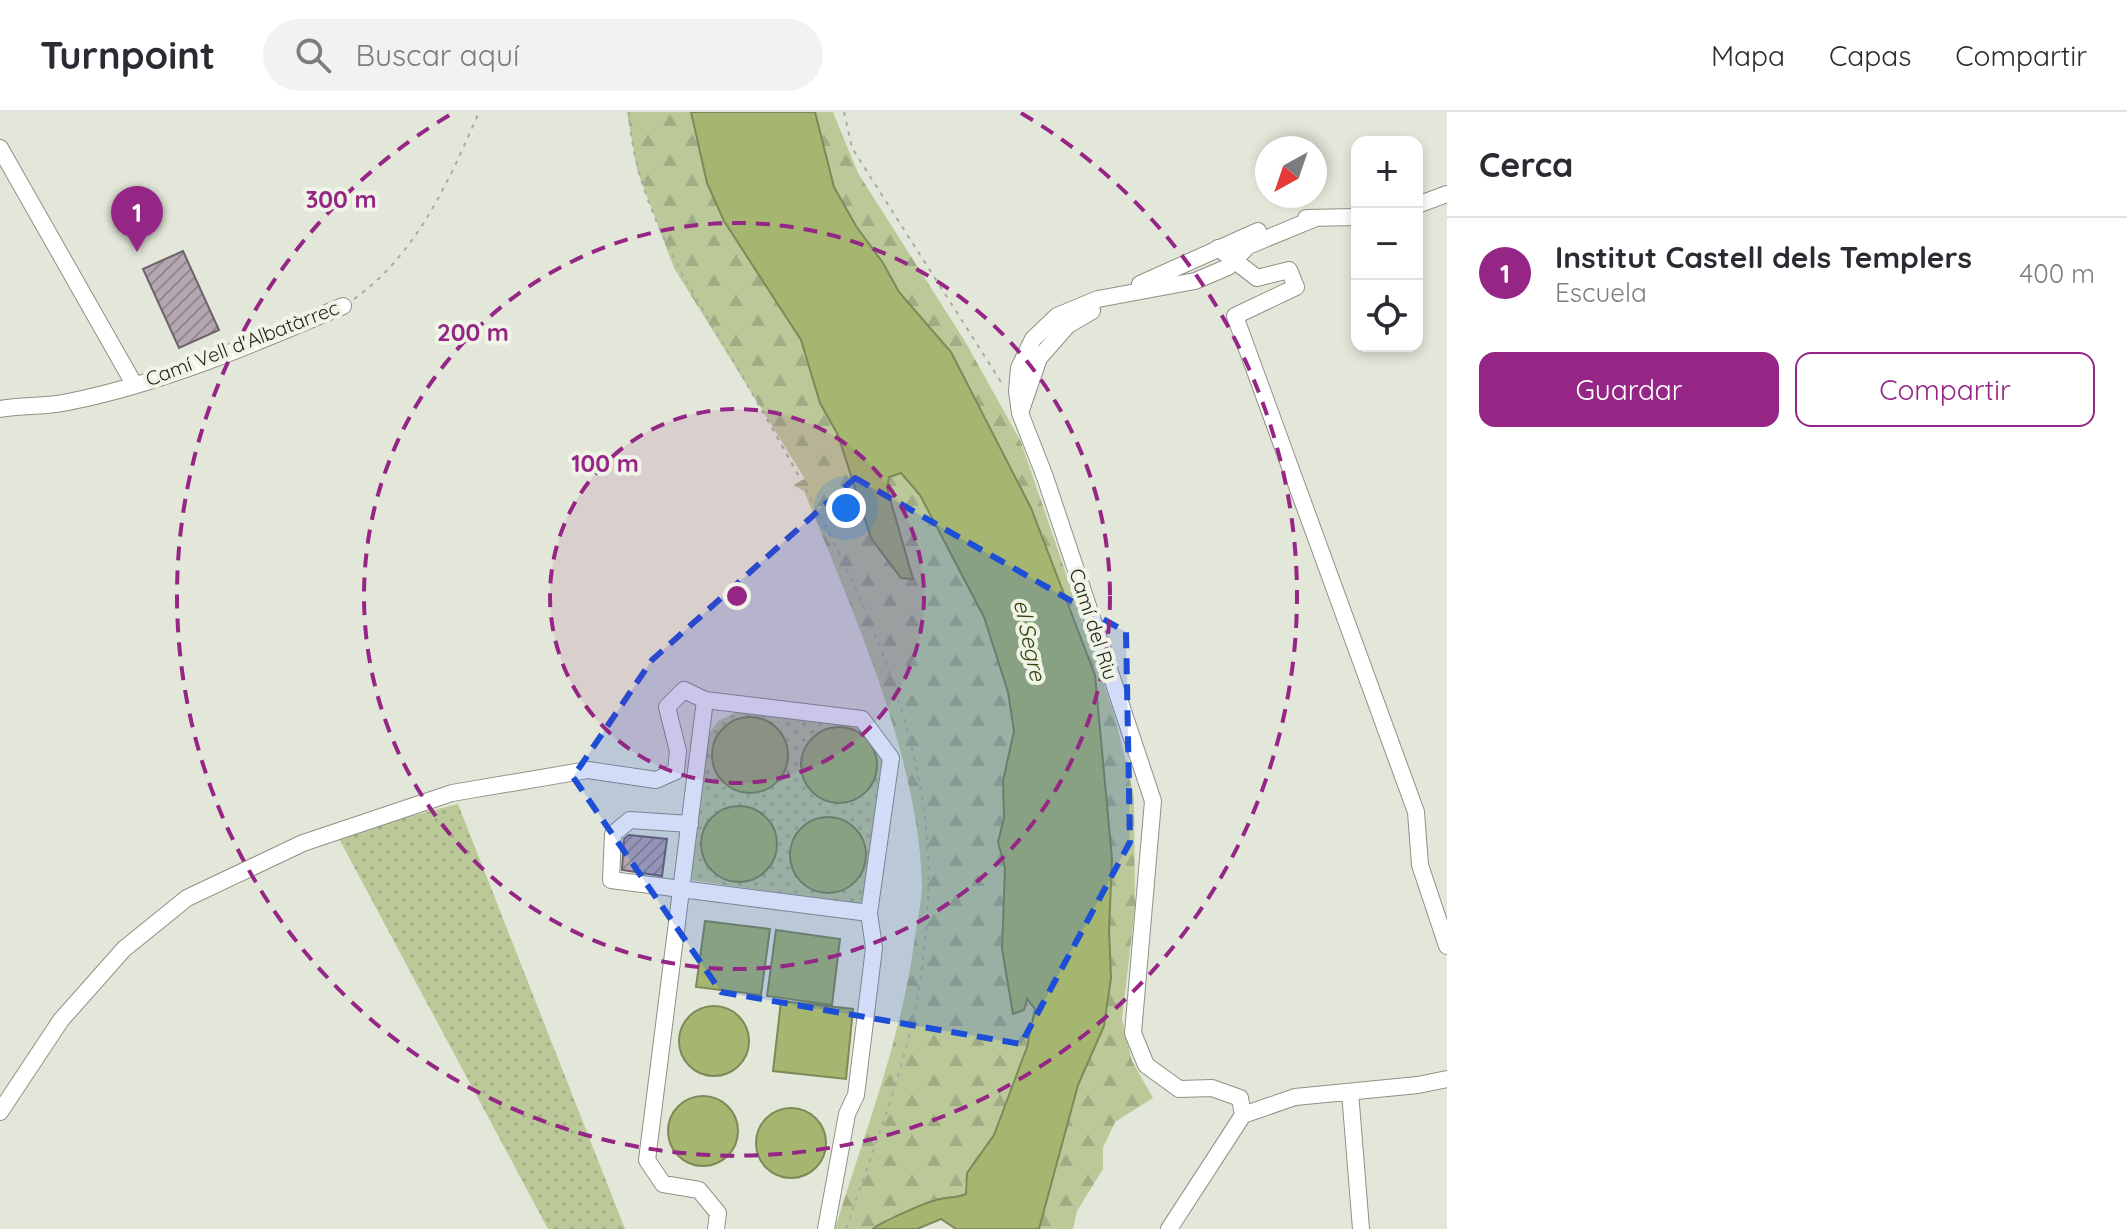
<!DOCTYPE html>
<html lang="es">
<head>
<meta charset="utf-8">
<style>
  body { margin:0; font-family:Quicksand,sans-serif; background:#f2f2f3; color:#2b2b33 }
  .controls { position:absolute; right:24px; top:24px; display:grid; overflow:hidden; border-radius:16px; box-shadow:0 4px 12px #0003 }
  .controls button { width:72px; height:72px; display:grid; place-items:center; padding:0; border:0; border-bottom:2px solid #e1e1e2; background:#fff; color:#2b2b33; font:40px sans-serif }
  .compass { position:absolute; left:1255px; top:24px; width:72px; height:72px; border-radius:50%; background:#fff; box-shadow:0 4px 12px #0003; rotate:220deg }
  .you { position:absolute; left:846px; top:396px; width:28px; height:28px; margin:-20px; border:6px solid #fff; border-radius:50%; background:#1a73e8; box-shadow:0 0 0 12px #1a73e833 }
  .badge { display:grid; place-items:center; width:52px; height:52px; border-radius:50%; background:#952686; color:#fff; font-size:26px; font-weight:700 }
  .pin { position:absolute; translate:-50% -66px; filter:drop-shadow(0 2px 4px #0008) }
  .pin::after { content:''; position:absolute; top:42px; width:28px; height:24px; background:inherit; clip-path:polygon(0 0,100% 0,50% 100%) }
  .list { margin:0; padding:0; list-style:none }
  h2 { display:flex; justify-content:space-between; align-items:center; height:104px; margin:0; padding:0 32px; font-size:34px }
  h2 small { font-size:26px; font-weight:400; color:#7c7c81 }
  .list li { display:grid; grid-template-columns:52px 1fr auto; gap:24px; align-items:center; box-sizing:border-box; height:112px; padding:0 32px; border-top:2px solid #e1e1e2 }
  .list b { display:block; font-size:30px; white-space:nowrap }
  .list p { margin:0; font-size:26px; white-space:nowrap; color:#7c7c81 }
  .list em { font-size:26px; font-style:normal; color:#7c7c81 }
  .actions { display:flex; gap:16px; padding:24px 32px }
  .actions a { flex:1; padding:18px 0; border:2px solid #952686; border-radius:16px; text-align:center; font-size:28px; color:#952686 }
  .actions .main { background:#952686; color:#fff }
  .icon { flex:none; width:44px; height:44px; fill:none; stroke:currentColor; stroke-width:2; stroke-linecap:round; stroke-linejoin:round }
  .map { position:relative; flex:none; width:1447px; height:1117px; overflow:hidden }
  header { display:flex; align-items:center; gap:48px; box-sizing:border-box; height:112px; padding:0 40px; background:#fff; border-bottom:2px solid #e1e1e2 }
  header strong { font-size:38px }
  nav { display:flex; gap:44px; margin-inline-start:auto; font-size:28px }
  .search { width:560px; height:72px; background:#f2f2f3; display:flex; align-items:center; gap:20px; box-sizing:border-box; padding:0 28px; border-radius:44px; color:#7c7c81; font-size:30px }
  main { display:flex }
  aside { flex:1; background:#fff }
  .map>svg:first-child { display:block }
  .grass { fill:url(#grass-dots) }
  .forest { fill:url(#forest-firs) }
  .water { fill:#a4b66f; stroke:#7d8a57; stroke-width:2 }
  .building { fill:url(#building-hatch); stroke:#6e626b; stroke-width:2 }
  .lines { fill:none; stroke-linecap:round; stroke-linejoin:round }
  .minor-casing { stroke:#8e9285; stroke-width:18 }
  .path { stroke:#a9aca1; stroke-width:2; stroke-dasharray:4 6; stroke-linecap:butt }
  .minor { stroke:#fff; stroke-width:16 }
  .marked { fill:#1d4ed8; fill-opacity:0.2; stroke:#1d4ed8; stroke-width:6; stroke-dasharray:16 10; stroke-linejoin:round }
  .ring { fill:none; stroke:#952686; stroke-width:4; stroke-dasharray:14 10 }
  .labels { text-anchor:middle; dominant-baseline:central; stroke-width:8; stroke-linejoin:round; paint-order:stroke }
  .street-label { font-size:20px; fill:#23251f; stroke:#f0f4e6 }
  .water-label { font-size:22px; font-style:italic; fill:#39450f; stroke:#f0f4e6 }
  .centre { fill:#952686; stroke:#f0f4e6; stroke-width:4 }
  .ring-label { font-size:24px; text-anchor:middle; font-weight:bold; fill:#952686; stroke:#f0f4e6; stroke-width:8; stroke-linejoin:round; paint-order:stroke }
</style>
</head>
<body>
<header>
<strong>Turnpoint</strong>
<div class="search"><svg class="icon" aria-label="search" viewBox="0 0 24 24"><circle cx="10" cy="10" r="6"/><path d="M15 15l6 6"/></svg>Buscar aquí</div>
<nav><a>Mapa</a><a>Capas</a><a>Compartir</a></nav>
</header>
<main>
<div class="map">
<svg width="1447" height="1117" viewBox="0 0 1447 1117">
  <defs>
    <pattern id="grass-dots" width="8" height="8" patternUnits="userSpaceOnUse" patternTransform="scale(2)"><rect width="8" height="8" fill="#bbc898"/><path d="M2 2h.1M6 6h.1" fill="none" stroke="#a0ac83" stroke-width="1.8" stroke-linecap="round"/></pattern>
    <pattern id="forest-firs" width="22" height="20" patternUnits="userSpaceOnUse" patternTransform="scale(2)"><rect width="22" height="20" fill="#bbc898"/><path d="M5 1l3.5 6h-7zM16 11l3.5 6h-7z" fill="#a0ac83"/></pattern>
    <pattern id="building-hatch" width="6" height="6" patternUnits="userSpaceOnUse" patternTransform="scale(2)"><rect width="6" height="6" fill="#b4a7b1"/><path d="M-1 1l2-2M0 6l6-6M5 7l2-2" fill="none" stroke="#92888f"/></pattern>
  </defs>
  <rect width="100%" height="100%" fill="#e3e7d9"/>
  <path class="grass" d="M740 599 858 611 884 639 868 783 859 792 691 768 705 627 718 609Z
    M458 692 625 1117H548L337 723Z"/>
  <path class="forest" d="M627 0H691L707 71 724 109 801 228 820 291 838 323 871 426 901 466V434L887 376 889 365 900 361 920 383 984 505 1008 580 1014 619 1003 669 1004 706 998 730 1005 756 1009 885 1026 886 1035 897 1027 935 994 1023 965 1071 966 1083 933 1088 913 1100 890 1105 873 1117H835C864 1022 900 931 914 832 916 812 922 791 922 772 918 642 852 498 804 379L793 373 805 367 674 156 637 58Z
    M815 0H833L858 61 966 231 1021 330 1115 605 1134 684 1135 795 1122 907 1132 949 1153 986 1115 1010 1103 1036V1057L1077 1099 1073 1117H1039L1078 973 1104 914 1111 866 1095 564 1031 396 951 240 899 180 856 114 834 75Z"/>
  <path class="water" d="M691 0H815L834 75 856 114 883 151 899 180 951 240 1031 396 1095 563 1112 747 1109 818 1111 866 1104 914 1078 973 1039 1117H956L941 1107 917 1117H873C880 1110 929 1089 940 1087 949 1085 957 1086 966 1082L967 1061 994 1023 1027 935 1035 897 1027 887 1024 898 1013 902 1002 837 1005 756 998 730 1004 706 1003 669 1014 619 1008 580 984 505 920 383 901 361 889 365 887 376 913 467 901 466 871 426 838 323 820 291 801 228 724 109 707 71Z
    M712 643a38 38 0 1 1 76 0a38 38 0 1 1-76 0Z
    M801 653a38 38 0 1 1 76 0a38 38 0 1 1-76 0Z
    M701 732a38 38 0 1 1 76 0a38 38 0 1 1-76 0Z
    M790 743a38 38 0 1 1 76 0a38 38 0 1 1-76 0Z
    M705 809 770 817 761 883 696 875Z
    M776 818 840 827 832 893 767 884Z
    M781 889 853 897 846 967 773 959Z
    M679 929a35 35 0 1 1 70 0a35 35 0 1 1-70 0Z
    M668 1019a35 35 0 1 1 70 0a35 35 0 1 1-70 0Z
    M756 1031a35 35 0 1 1 70 0a35 35 0 1 1-70 0Z"/>
  <path class="building" d="M183 139 219 218 179 236 143 157Z
    M629 723 667 727 662 764 622 758 624 727Z"/>
  <g class="lines">
    <g class="minor-casing">
      <path id="minor" d="M0 36 134 272
        M1417 93 1447 82
        M1306 106 1357 105
        M1218 136 1257 166 1289 158 1296 175 1235 204 1416 700 1420 753 1447 834
        M1140 172 1258 119
        M0 297C22 293 46 295 68 290 163 271 254 232 343 194
        M1020 301 1039 246 1068 213 1092 199
        M705 588 647 1048 663 1072 699 1078 718 1101 716 1117
        M690 712 630 708 613 722 611 768 869 801
        M1350 980 1361 1117
        M0 1000 61 908 124 837 187 786 303 731 452 681 588 658 656 668 676 659 678 639 667 595 684 578 705 588 862 607 891 646 869 801 874 836 856 983 847 1002 826 1117
        M1243 1003 1240 986 1212 976 1179 977 1146 953 1133 921 1153 689 1045 365 1020 301 1017 279 1019 256 1033 227 1057 204 1098 187 1195 169 1228 155 1248 134 1316 106
        M1169 1117 1243 1003 1295 985 1418 973 1447 967"/>
    </g>
    <path class="path" d="M629 0C634 101 700 189 748 274 824 406 903 547 924 700 932 752 928 806 922 857 911 945 874 1033 846 1117
      M844 0 852 36 1003 273
      M354 187C417 142 449 69 479 0"/>
    <use href="#minor" class="minor"/>
  </g>
  <path class="marked" d="M855 366 1126 520 1130 730 1021 932 721 880 573 665 652 548Z"/>
  <circle cx="737" cy="484" r="187" fill="#952686" fill-opacity=".12"/>
  <g class="ring">
    <circle cx="737" cy="484" r="187"/>
    <circle cx="737" cy="484" r="373"/>
    <path d="M1021 1A560 560 0 1 1 453 1"/>
  </g>
  <g class="labels">
    <g class="street-label">
      <text transform="translate(242 231) rotate(-21)">Camí Vell d'Albatàrrec</text>
      <text transform="translate(1094 512) rotate(72)">Camí del Riu</text>
    </g>
    <g class="water-label">
      <text transform="translate(1030 528) rotate(78)">el Segre</text>
    </g>
  </g>
  <circle cx="737" cy="484" r="12" class="centre"/>
  <g class="ring-label">
    <text x="341" y="96">300 m</text>
    <text x="473" y="229">200 m</text>
    <text x="605" y="360">100 m</text>
  </g>
</svg>
<div class="controls">
<button>+</button>
<button>−</button>
<button><svg class="icon" aria-label="locate" viewBox="0 0 24 24"><circle cx="12" cy="12" r="6"/><path d="M12 2v4M12 18v4M2 12h4M18 12h4"/></svg></button>
</div>
<svg class="compass" viewBox="-18 -18 36 36"><path d="M0-13l5 13h-10z" fill="#e53935"/><path d="M0 13l5-13h-10z" fill="#7c7c81"/></svg>
<div class="you"></div>
<div class="pin badge" style="left:137px;top:140px">1</div>
</div>
<aside>
<h2>Cerca<small></small></h2>
<ul class="list">
<li><span class="badge">1</span><div><b>Institut Castell dels Templers</b><p>Escuela</p></div><em>400 m</em></li>
</ul>
<div class="actions"><a class="main">Guardar</a><a>Compartir</a></div>
</aside>
</main>
</body>
</html>
